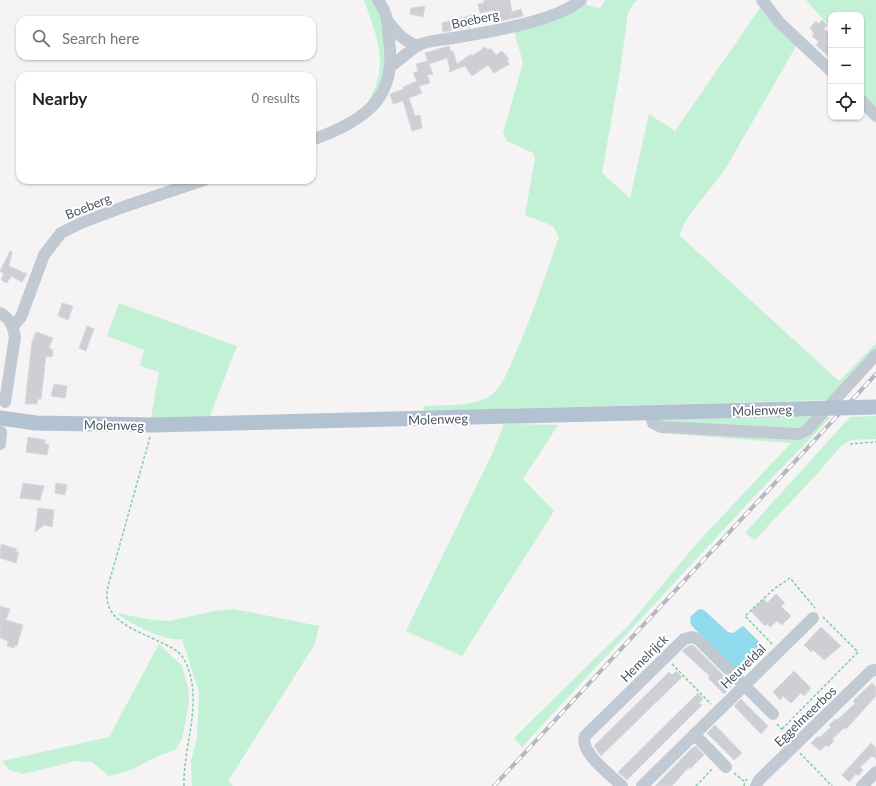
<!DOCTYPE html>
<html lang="en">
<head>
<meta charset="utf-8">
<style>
  body { margin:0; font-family:Lato,sans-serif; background:#f6f6f6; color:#202124 }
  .controls { position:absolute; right:12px; top:12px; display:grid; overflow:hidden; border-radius:8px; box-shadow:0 1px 3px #0004 }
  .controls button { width:36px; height:36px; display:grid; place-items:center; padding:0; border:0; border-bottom:1px solid #e0e0e0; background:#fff; color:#202124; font:20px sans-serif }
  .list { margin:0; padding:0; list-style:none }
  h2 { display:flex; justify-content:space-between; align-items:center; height:52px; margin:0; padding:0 16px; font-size:17px }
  h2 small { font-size:13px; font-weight:400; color:#757577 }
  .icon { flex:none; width:22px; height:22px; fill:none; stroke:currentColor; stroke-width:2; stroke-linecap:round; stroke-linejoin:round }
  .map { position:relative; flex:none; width:876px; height:786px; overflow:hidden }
  .search { position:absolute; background:#fff; box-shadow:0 1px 3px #0004; left:16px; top:16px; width:300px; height:44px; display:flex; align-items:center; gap:10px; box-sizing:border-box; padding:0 14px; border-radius:12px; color:#757577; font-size:15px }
  .panel { position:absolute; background:#fff; box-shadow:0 1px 3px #0004; left:16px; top:72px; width:300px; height:112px; border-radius:12px }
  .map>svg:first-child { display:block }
  .green { fill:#c3f1d5 }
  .water { fill:#90daee }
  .building { fill:#cdcfd5; stroke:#d7d9de }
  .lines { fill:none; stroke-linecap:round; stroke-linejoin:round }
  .path { stroke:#7ad0a6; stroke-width:1.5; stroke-dasharray:3 2; stroke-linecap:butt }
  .minor { stroke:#c1cad2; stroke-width:12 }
  .major { stroke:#b3c2d1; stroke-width:15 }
  .rail-casing { stroke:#b5b8bd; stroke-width:4 }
  .rail { stroke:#fff; stroke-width:2.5; stroke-dasharray:8; stroke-linecap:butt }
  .major-bridge { stroke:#b3c2d1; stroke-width:15 }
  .labels { text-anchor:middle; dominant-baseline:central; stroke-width:4; stroke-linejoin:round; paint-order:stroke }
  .street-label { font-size:13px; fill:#4a5661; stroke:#fff }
</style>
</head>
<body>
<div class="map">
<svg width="876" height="786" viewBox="0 0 876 786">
  <rect width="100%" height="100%" fill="#f5f3f3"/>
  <path class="green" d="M364 0H374L384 19 386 74 371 103 368 101C391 66 376 35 364 0Z
    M605 0H638L633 4 628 13 620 71 602 173 630 198 649 114 675 131 762 5 798 43 724 171 687 218 679 235 839 381 876 343V351L828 400 424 411 423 406C441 405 474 407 490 396 503 387 508 369 515 355 532 316 545 277 559 237L553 226 525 215 535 158 533 153 507 141 503 133 523 63 514 31 585 4 597 8 601 7Z
    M806 0H876V112L861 98V15H831V28Z
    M119 303 237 346 209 418H151L159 372 140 366 144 350 107 336Z
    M814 416 804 428 660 423V419Z
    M876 416V439L851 440 840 447 817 474 755 540 745 533 850 417Z
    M824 417H831L751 500 522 747 514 738 629 625 697 543 791 443 676 434 794 437Z
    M504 424 558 425 523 479 554 511 462 656 406 631 493 452Z
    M234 609 319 626 315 644 228 781 233 786H192L191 761 197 738 199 692 182 639C167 642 129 624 117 613L153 620 170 621 214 611Z
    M159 644 182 666 188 688 189 703 182 739 175 750 156 757 131 770 109 776 92 762 76 761 23 774 9 770 2 761 109 737Z"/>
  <path class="water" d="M699 609 704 610 728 632 733 633 743 626 767 649 744 674 734 668 692 626 690 622 691 616Z"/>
  <path class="building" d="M484 0H510L512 12 521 9 523 16 497 22 494 10 480 13 478 4 484 3Z
    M425 6 423 17 410 14 411 8Z
    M476 14 478 23 471 25V27L443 32 442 23Z
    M822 20 827 25 824 29 831 35V39L827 42 831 46V59L816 45 819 42 812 36 814 34 810 27 816 21 819 24Z
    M449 46 451 52 453 51 457 64 471 54 472 56 485 47 488 50 490 48 496 55 502 51 509 59 507 61 510 64 494 73 488 65 472 76 465 66 449 72 450 69 447 58 429 64 425 53Z
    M428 61 433 74 427 75 430 83 419 86 422 93 409 98 415 116 420 115 422 128 412 131 403 101 393 104 390 94 404 89 403 87 417 81 413 73 418 71 416 64Z
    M10 251 12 252 9 266 27 274 22 282 11 276 7 283 1 280 4 274 0 271Z
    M62 303 73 306 68 320 58 316Z
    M87 326 94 329 86 351 79 348Z
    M36 332 53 338 49 348 53 350 52 357 46 356 41 399H38L37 404H25L32 342Z
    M54 384 67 386 65 398 51 396Z
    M28 437 45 440V444H49L47 455 26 452Z
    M23 483 44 486 40 500 20 498Z
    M56 483 67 485 65 495 55 493Z
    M38 508 54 510 52 527 44 525 35 532Z
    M1 544 17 549 15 551 19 552 16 563 0 558Z
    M776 594 785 603 781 606 791 616 782 625 777 621 770 627 767 624 765 626 751 611 764 599 767 603Z
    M0 606 10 609 6 620 23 625 17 646 15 645 14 648 7 646 8 641 0 638Z
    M821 627 841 646 824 660 813 650 811 652 804 645Z
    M693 645 733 685 724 694 708 678 710 676 682 651 688 646Z
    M676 671 682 677 601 756 594 746 669 672 672 675Z
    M794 671 811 688 804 696 801 693 791 703 783 696 780 700 773 692Z
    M872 683 876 687V696L846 729 844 728 832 739 834 741 828 747 826 745 820 751 811 743 818 736 819 738 831 727 829 725 836 719 837 720 848 710 855 703 853 701Z
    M698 693 703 699 699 703 702 705 627 780 618 772Z
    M741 699 768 726 761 734 734 706Z
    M715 725 742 753 734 760 707 733Z
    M871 743 876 748V759L872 756 860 767 863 770 858 776 856 774 849 782 842 775Z
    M696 746 704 755 690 769 689 767 672 786H655L692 748Z"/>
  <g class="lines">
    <path class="path" d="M150 437 111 576C109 582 107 588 107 594 105 623 142 632 162 643 171 647 179 651 184 659 205 698 183 745 184 786
      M850 444 876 442
      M772 644 745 616 774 589 790 578 815 608
      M672 664 711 704
      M777 724 789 737
      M782 729 858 652 823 617
      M800 753 832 786
      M734 773 745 782
      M696 786 713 768
      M744 786 745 782 747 779"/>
    <path class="minor" d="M762 0 779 22 831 71
      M388 21C397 33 403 41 418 46
      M391 66C400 60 409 51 417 46 427 40 442 40 453 38 487 32 555 22 581 0
      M861 100 876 116
      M312 140C362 121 398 101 389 40 386 21 390 18 378 0
      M0 313C10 318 13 326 15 337L5 402
      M13 326 21 317 44 255 61 233 81 223 126 206 204 180
      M650 413 653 423 661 427 799 434 807 430 876 355
      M0 444 1 432
      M694 734 726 767
      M622 786C611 775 579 752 585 736L684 639 692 637 698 639 773 714
      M642 786 813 618
      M756 786 759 780 871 671 876 670
      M862 786 876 772"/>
    <path class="major" d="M0 418 36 423 152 425 796 409"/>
    <g class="rail-casing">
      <path id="rail" d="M494 786 876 374"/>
    </g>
    <use href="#rail" class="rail"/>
    <path class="major-bridge" d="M796 409 876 407"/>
  </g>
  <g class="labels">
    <g class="street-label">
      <text transform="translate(475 19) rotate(-12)">Boeberg</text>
      <text transform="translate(88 206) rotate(-22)">Boeberg</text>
      <text transform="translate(762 410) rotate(-2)">Molenweg</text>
      <text transform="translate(438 419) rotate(-2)">Molenweg</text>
      <text transform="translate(114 425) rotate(1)">Molenweg</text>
      <text transform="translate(644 658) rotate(-45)">Hemelrijck</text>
      <text transform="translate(743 666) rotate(-44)">Heuveldal</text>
      <text transform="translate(805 716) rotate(-44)">Eggelmeerbos</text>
    </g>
  </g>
</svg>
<div class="controls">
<button>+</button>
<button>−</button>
<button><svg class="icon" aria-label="locate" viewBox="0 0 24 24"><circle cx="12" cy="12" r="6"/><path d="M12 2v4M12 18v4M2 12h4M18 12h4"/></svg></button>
</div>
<div class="search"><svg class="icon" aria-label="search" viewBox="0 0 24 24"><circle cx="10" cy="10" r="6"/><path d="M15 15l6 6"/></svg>Search here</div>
<section class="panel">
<h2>Nearby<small>0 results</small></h2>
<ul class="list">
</ul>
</section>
</div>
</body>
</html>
